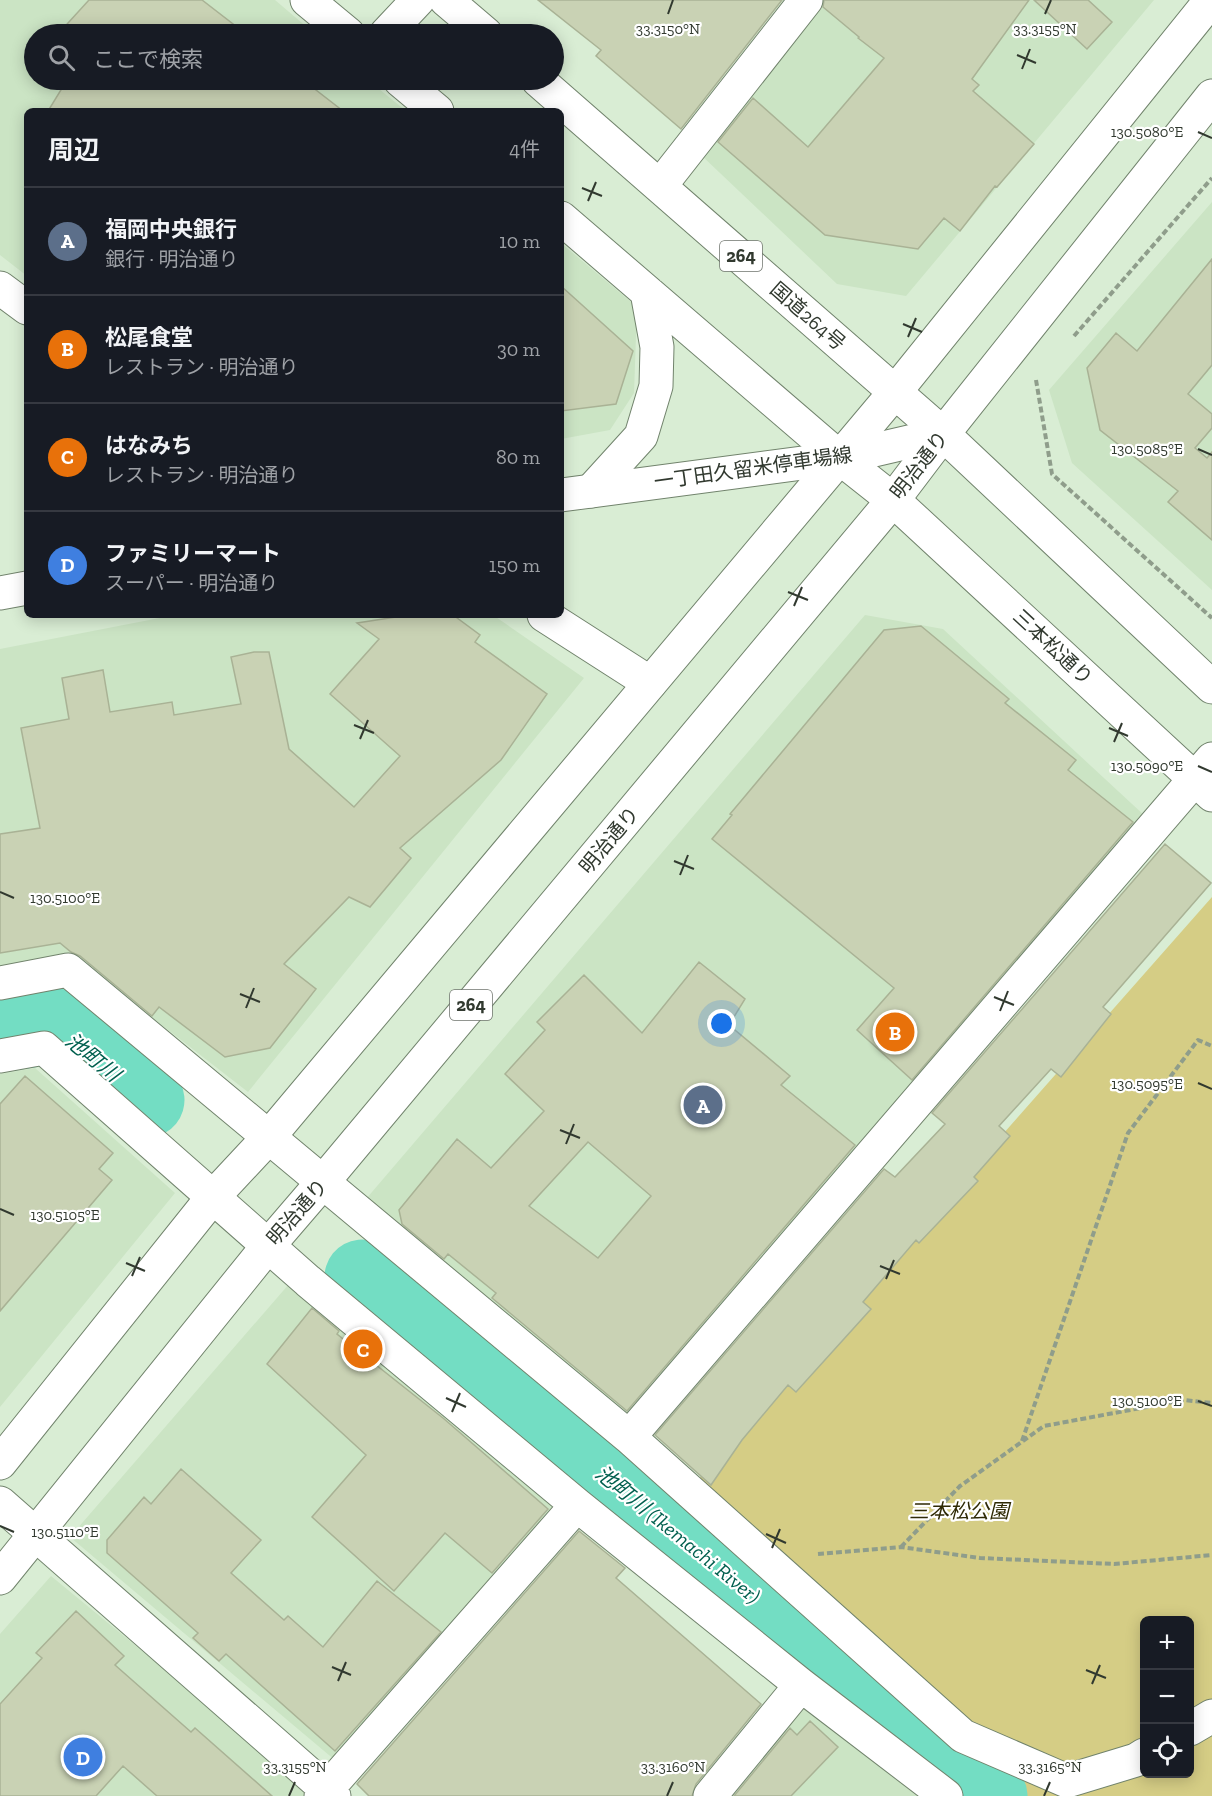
<!DOCTYPE html>
<html lang="ja">
<head>
<meta charset="utf-8">
<style>
  body { margin:0; font-family:"Zilla Slab","Noto Sans JP",serif; background:#20242c; color:#f1f3f6 }
  .controls { position:absolute; right:18px; bottom:18px; display:grid; overflow:hidden; border-radius:9px; box-shadow:0 3px 15px #0003 }
  .controls button { width:54px; height:54px; display:grid; place-items:center; padding:0; border:0; border-bottom:2px solid #363941; background:#171b24; color:#f1f3f6; font:30px sans-serif }
  .you { position:absolute; left:722px; top:1024px; width:21px; height:21px; margin:-15px; border:4px solid #fff; border-radius:50%; background:#1a73e8; box-shadow:0 0 0 9px #1a73e833 }
  .badge { display:grid; place-items:center; width:39px; height:39px; border-radius:50%; background:#0f766e; color:#fff; font-size:20px; font-weight:700 }
  .pin { position:absolute; translate:-50% -50%; border:3px solid #fff; box-shadow:0 2px 6px #0006 }
  .list { margin:0; padding:0; list-style:none }
  h2 { display:flex; justify-content:space-between; align-items:center; height:78px; margin:0; padding:0 24px; font-size:26px }
  h2 small { font-size:20px; font-weight:400; color:#9ea1a6 }
  .list li { display:grid; grid-template-columns:39px 1fr auto; gap:18px; align-items:center; box-sizing:border-box; height:108px; padding:0 24px; border-top:2px solid #363941 }
  .list b { display:block; font-size:22px; white-space:nowrap }
  .list p { margin:0; font-size:20px; white-space:nowrap; color:#9ea1a6 }
  .list em { font-size:20px; font-style:normal; color:#9ea1a6 }
  .icon { flex:none; width:33px; height:33px; fill:none; stroke:currentColor; stroke-width:2; stroke-linecap:round; stroke-linejoin:round }
  .map { position:relative; flex:none; width:1212px; height:1796px; overflow:hidden }
  .search { position:absolute; background:#171b24; box-shadow:0 3px 15px #0003; left:24px; top:24px; width:540px; height:66px; display:flex; align-items:center; gap:15px; box-sizing:border-box; padding:0 21px; border-radius:33px; color:#9ea1a6; font-size:22px }
  .panel { position:absolute; background:#171b24; box-shadow:0 3px 15px #0003; left:24px; top:108px; width:540px; height:510px; border-radius:9px }
  .map>svg:first-child { display:block }
  .built { fill:#cbe4c4 }
  .green { fill:#d5cd85; fill-rule:evenodd }
  .lines { fill:none; stroke-linecap:round; stroke-linejoin:round }
  .river { stroke:#73ddc3; stroke-width:75 }
  .building { fill:#c9d2b4; stroke:#a9b295; stroke-width:1.5; fill-rule:evenodd }
  .minor-casing { stroke:#71836c; stroke-width:35 }
  .major-casing { stroke:#71836c; stroke-width:35 }
  .highway-casing { stroke:#71836c; stroke-width:35 }
  .path { stroke:#8f9d8b; stroke-width:4; stroke-dasharray:6 3; stroke-linecap:butt }
  .minor { stroke:#fff; stroke-width:33 }
  .major { stroke:#fff; stroke-width:33 }
  .highway { stroke:#fff; stroke-width:33 }
  .ticks { fill:none; stroke:#31392f; stroke-width:2 }
  .labels { text-anchor:middle; dominant-baseline:central; stroke-width:4.5; stroke-linejoin:round; paint-order:stroke }
  .shield { fill:#fff; stroke:#6f746d; stroke-width:1.5 }
  .shield-label { font-size:18px; font-weight:bold; fill:#31392f }
  .street-label { font-size:20px; fill:#31392f; stroke:#fff }
  .park-label { font-size:20px; font-style:italic; fill:#2f2a05; stroke:#fff }
  .water-label { font-size:21px; font-style:italic; fill:#005f4e; stroke:#fff }
  .ticks-label { font-size:15px; text-anchor:middle; fill:#31392f; stroke:#fff; stroke-width:4.5; stroke-linejoin:round; paint-order:stroke }
</style>
</head>
<body>
<div class="map">
<svg width="1212" height="1796" viewBox="0 0 1212 1796">
  <rect width="100%" height="100%" fill="#d9edd4"/>
  <path class="built" d="M0 0H275L315 34H34V80H368L406 111H27V276L0 255Z
    M825 0H1154L906 296 837 284 701 155Z
    M1212 202V590L1072 463 1049 390Z
    M561 243 637 307 634 393 610 430 561 439Z
    M175 615H493L584 678 248 1092 69 953 0 966V649Z
    M865 615 943 629 1145 816 630 1420 366 1199Z
    M35 1068 175 1193 0 1407V1074Z
    M289 1284 558 1509 336 1761 70 1537Z
    M51 1576 311 1790 305 1796H0V1634Z
    M806 1702 924 1796H727Z"/>
  <path class="green" d="M1212 897V1796H975L644 1541ZM1144 1620H1190V1774H1144Z"/>
  <g class="lines">
    <path class="river" d="M0 1035 56 1026 147 1100
      M362 1277 871 1692 990 1796"/>
  </g>
  <path class="building" d="M89 0H202L246 34H58Z
    M538 0H782L681 129 596 56 601 50Z
    M824 0H1029L972 79 979 85 973 91 1034 144 997 187 995 186 960 231 944 218 918 249 825 235 718 142 753 98 808 147 884 58 858 38 859 37 823 7Z
    M1034 0H1088L1112 22 1087 49Z
    M67 80H303L343 111H48Z
    M1212 259V365L1188 394 1212 414V428L1195 448 1207 458 1212 452V540L1168 502 1178 491 1100 430 1087 368 1116 333 1137 351Z
    M561 286 633 351 616 404 561 411Z
    M409 615H453L480 635 475 642 547 694 501 760 400 848 411 858 370 907 349 897 284 964 316 989 270 1048 225 1057 159 1007 152 1016 80 956 71 952 60 943 0 953V834L40 828 21 728 69 719 62 678 103 670 110 712 172 702 174 715 241 704 231 657 254 652H269L289 749 354 807 400 756 330 694 379 639 357 623Z
    M921 626 1009 699 1005 703 1076 760 1068 770 1133 822 912 1080 857 1030 894 988 712 839 732 815 730 814 741 801 884 630Z
    M1165 844 1211 883 1103 1007 1111 1014 1061 1077 1051 1069 999 1126 1010 1136 974 1177 978 1181 919 1243 916 1240 863 1302 871 1309 796 1392 788 1385 742 1440 711 1485 655 1435 884 1169 895 1177 945 1124 932 1113Z
    M699 962 745 999 729 1025 790 1076 781 1085 855 1145 627 1411 492 1298 496 1293 448 1254 444 1259 402 1224 399 1210 457 1139 491 1168 544 1111 505 1074 545 1030 537 1022 584 975 642 1033ZM588 1142 651 1196 598 1258 529 1206Z
    M25 1076 113 1153 99 1169 112 1180 0 1311V1104Z
    M312 1308 339 1331 337 1334 443 1418 548 1509 492 1573 445 1533 394 1591 312 1517 366 1455 267 1364Z
    M181 1469 261 1540 231 1573 284 1620 288 1616 323 1647 377 1581 441 1632 335 1751 226 1654 219 1661 193 1638 198 1633 107 1553V1540L126 1518 144 1497 151 1504Z
    M579 1531 625 1568 616 1578 761 1704 696 1784 692 1796H369L357 1784Z
    M76 1611 124 1656 115 1665 191 1732 195 1728 272 1796H157L123 1766 96 1796H0V1704L42 1658 36 1653Z
    M810 1721 838 1747 791 1796H734L790 1728 797 1735Z"/>
  <g class="lines">
    <g class="minor-casing">
      <path id="minor" d="M386 34 418 0
        M660 186 806 0
        M0 288 27 308
        M943 434 1212 687
        M893 500 1212 795
        M544 615 650 683
        M0 983 68 970 629 1437 963 1736 1067 1781 1136 1760 1144 1755
        M0 1056 44 1048 308 1281 577 1505 801 1685 946 1796
        M629 1437 1212 759
        M0 1503 334 1796
        M1190 1729 1212 1716
        M321 1796 577 1505
        M710 1796 801 1685"/>
    </g>
    <g class="major-casing">
      <path id="major" d="M895 392 1211 0
        M561 495 840 458 943 434 1212 96
        M0 593 27 588"/>
    </g>
    <g class="highway-casing">
      <path id="highway" d="M307 0 348 34
        M446 0 486 34
        M400 80 437 111
        M561 218 840 458 893 500
        M591 491 641 436 656 386 657 347 647 292
        M0 1463 212 1198 268 1138 895 392
        M0 1578 267 1247 322 1183 893 500 943 434 538 80"/>
    </g>
    <path class="path" d="M1074 336 1212 178
      M1036 380 1052 474 1212 618
      M1022 1441 1128 1133 1198 1040 1212 1046
      M901 1547 960 1486 1044 1426 1184 1400 1212 1403
      M818 1554 901 1547 980 1558 1114 1564 1212 1555"/>
    <use href="#minor" class="minor"/>
    <use href="#major" class="major"/>
    <use href="#highway" class="highway"/>
  </g>
  <path class="ticks" d="M668 14 673 0M1045 14 1051 0M1017 55 1036 63M1022 69 1030 49M1198 132 1212 138M582 188 602 196M588 201 596 182M903 324 922 332M908 337 916 318M1198 449 1212 455M788 592 808 600M794 606 802 587M354 725 374 733M1109 728 1128 736M360 739 368 720M1114 742 1122 723M1198 766 1212 772M674 861 694 869M680 875 688 855M0 892 14 898M240 994 260 1002M994 997 1014 1005M246 1008 254 988M1000 1011 1008 991M1198 1083 1212 1089M560 1130 580 1138M566 1144 574 1124M0 1209 14 1215M126 1263 145 1271M880 1266 900 1274M132 1276 140 1257M886 1279 894 1260M446 1398 466 1407M1198 1401 1212 1406M452 1412 460 1393M0 1526 14 1532M766 1534 786 1543M772 1548 780 1529M332 1667 351 1675M1086 1670 1106 1678M338 1681 346 1662M1092 1684 1100 1665M289 1796 295 1782M667 1796 673 1782M1044 1796 1050 1782"/>
  <g class="labels">
    <g class="shield">
      <rect x="720" y="241" width="42" height="30" rx="4.5"/>
      <rect x="450" y="990" width="42" height="30" rx="4.5"/>
    </g>
    <g class="shield-label">
      <text x="741" y="256">264</text>
      <text x="471" y="1005">264</text>
    </g>
    <g class="street-label">
      <text transform="translate(808 316) rotate(41)">国道264号</text>
      <text transform="translate(919 465) rotate(-52)">明治通り</text>
      <text transform="translate(753 468) rotate(-8)">一丁田久留米停車場線</text>
      <text transform="translate(1053 647) rotate(43)">三本松通り</text>
      <text transform="translate(609 840) rotate(-50)">明治通り</text>
      <text transform="translate(297 1212) rotate(-49)">明治通り</text>
    </g>
    <g class="park-label">
      <text x="959" y="1511">三本松公園</text>
    </g>
    <g class="water-label">
      <text transform="translate(93 1057) rotate(39)">池町川</text>
      <text transform="translate(678 1534) rotate(39)">池町川 (Ikemachi River)</text>
    </g>
  </g>
  <g class="ticks-label">
    <text x="668" y="34">33.3150°N</text>
    <text x="1045" y="34">33.3155°N</text>
    <text x="1147" y="137">130.5080°E</text>
    <text x="1147" y="454">130.5085°E</text>
    <text x="1147" y="771">130.5090°E</text>
    <text x="65" y="903">130.5100°E</text>
    <text x="1147" y="1089">130.5095°E</text>
    <text x="65" y="1220">130.5105°E</text>
    <text x="1147" y="1406">130.5100°E</text>
    <text x="65" y="1537">130.5110°E</text>
    <text x="295" y="1772">33.3155°N</text>
    <text x="673" y="1772">33.3160°N</text>
    <text x="1050" y="1772">33.3165°N</text>
  </g>
</svg>
<div class="controls">
<button>+</button>
<button>−</button>
<button><svg class="icon" aria-label="locate" viewBox="0 0 24 24"><circle cx="12" cy="12" r="6"/><path d="M12 2v4M12 18v4M2 12h4M18 12h4"/></svg></button>
</div>
<div class="you"></div>
<div class="pin badge" style="left:703px;top:1105px;background:#5c6f8a">A</div>
<div class="pin badge" style="left:895px;top:1032px;background:#e8710a">B</div>
<div class="pin badge" style="left:363px;top:1349px;background:#e8710a">C</div>
<div class="pin badge" style="left:83px;top:1757px;background:#3f7fe0">D</div>
<div class="search"><svg class="icon" aria-label="search" viewBox="0 0 24 24"><circle cx="10" cy="10" r="6"/><path d="M15 15l6 6"/></svg>ここで検索</div>
<section class="panel">
<h2>周辺<small>4件</small></h2>
<ul class="list">
<li><span class="badge" style="background:#5c6f8a">A</span><div><b>福岡中央銀行</b><p>銀行 · 明治通り</p></div><em>10 m</em></li>
<li><span class="badge" style="background:#e8710a">B</span><div><b>松尾食堂</b><p>レストラン · 明治通り</p></div><em>30 m</em></li>
<li><span class="badge" style="background:#e8710a">C</span><div><b>はなみち</b><p>レストラン · 明治通り</p></div><em>80 m</em></li>
<li><span class="badge" style="background:#3f7fe0">D</span><div><b>ファミリーマート</b><p>スーパー · 明治通り</p></div><em>150 m</em></li>
</ul>
</section>
</div>
</body>
</html>
